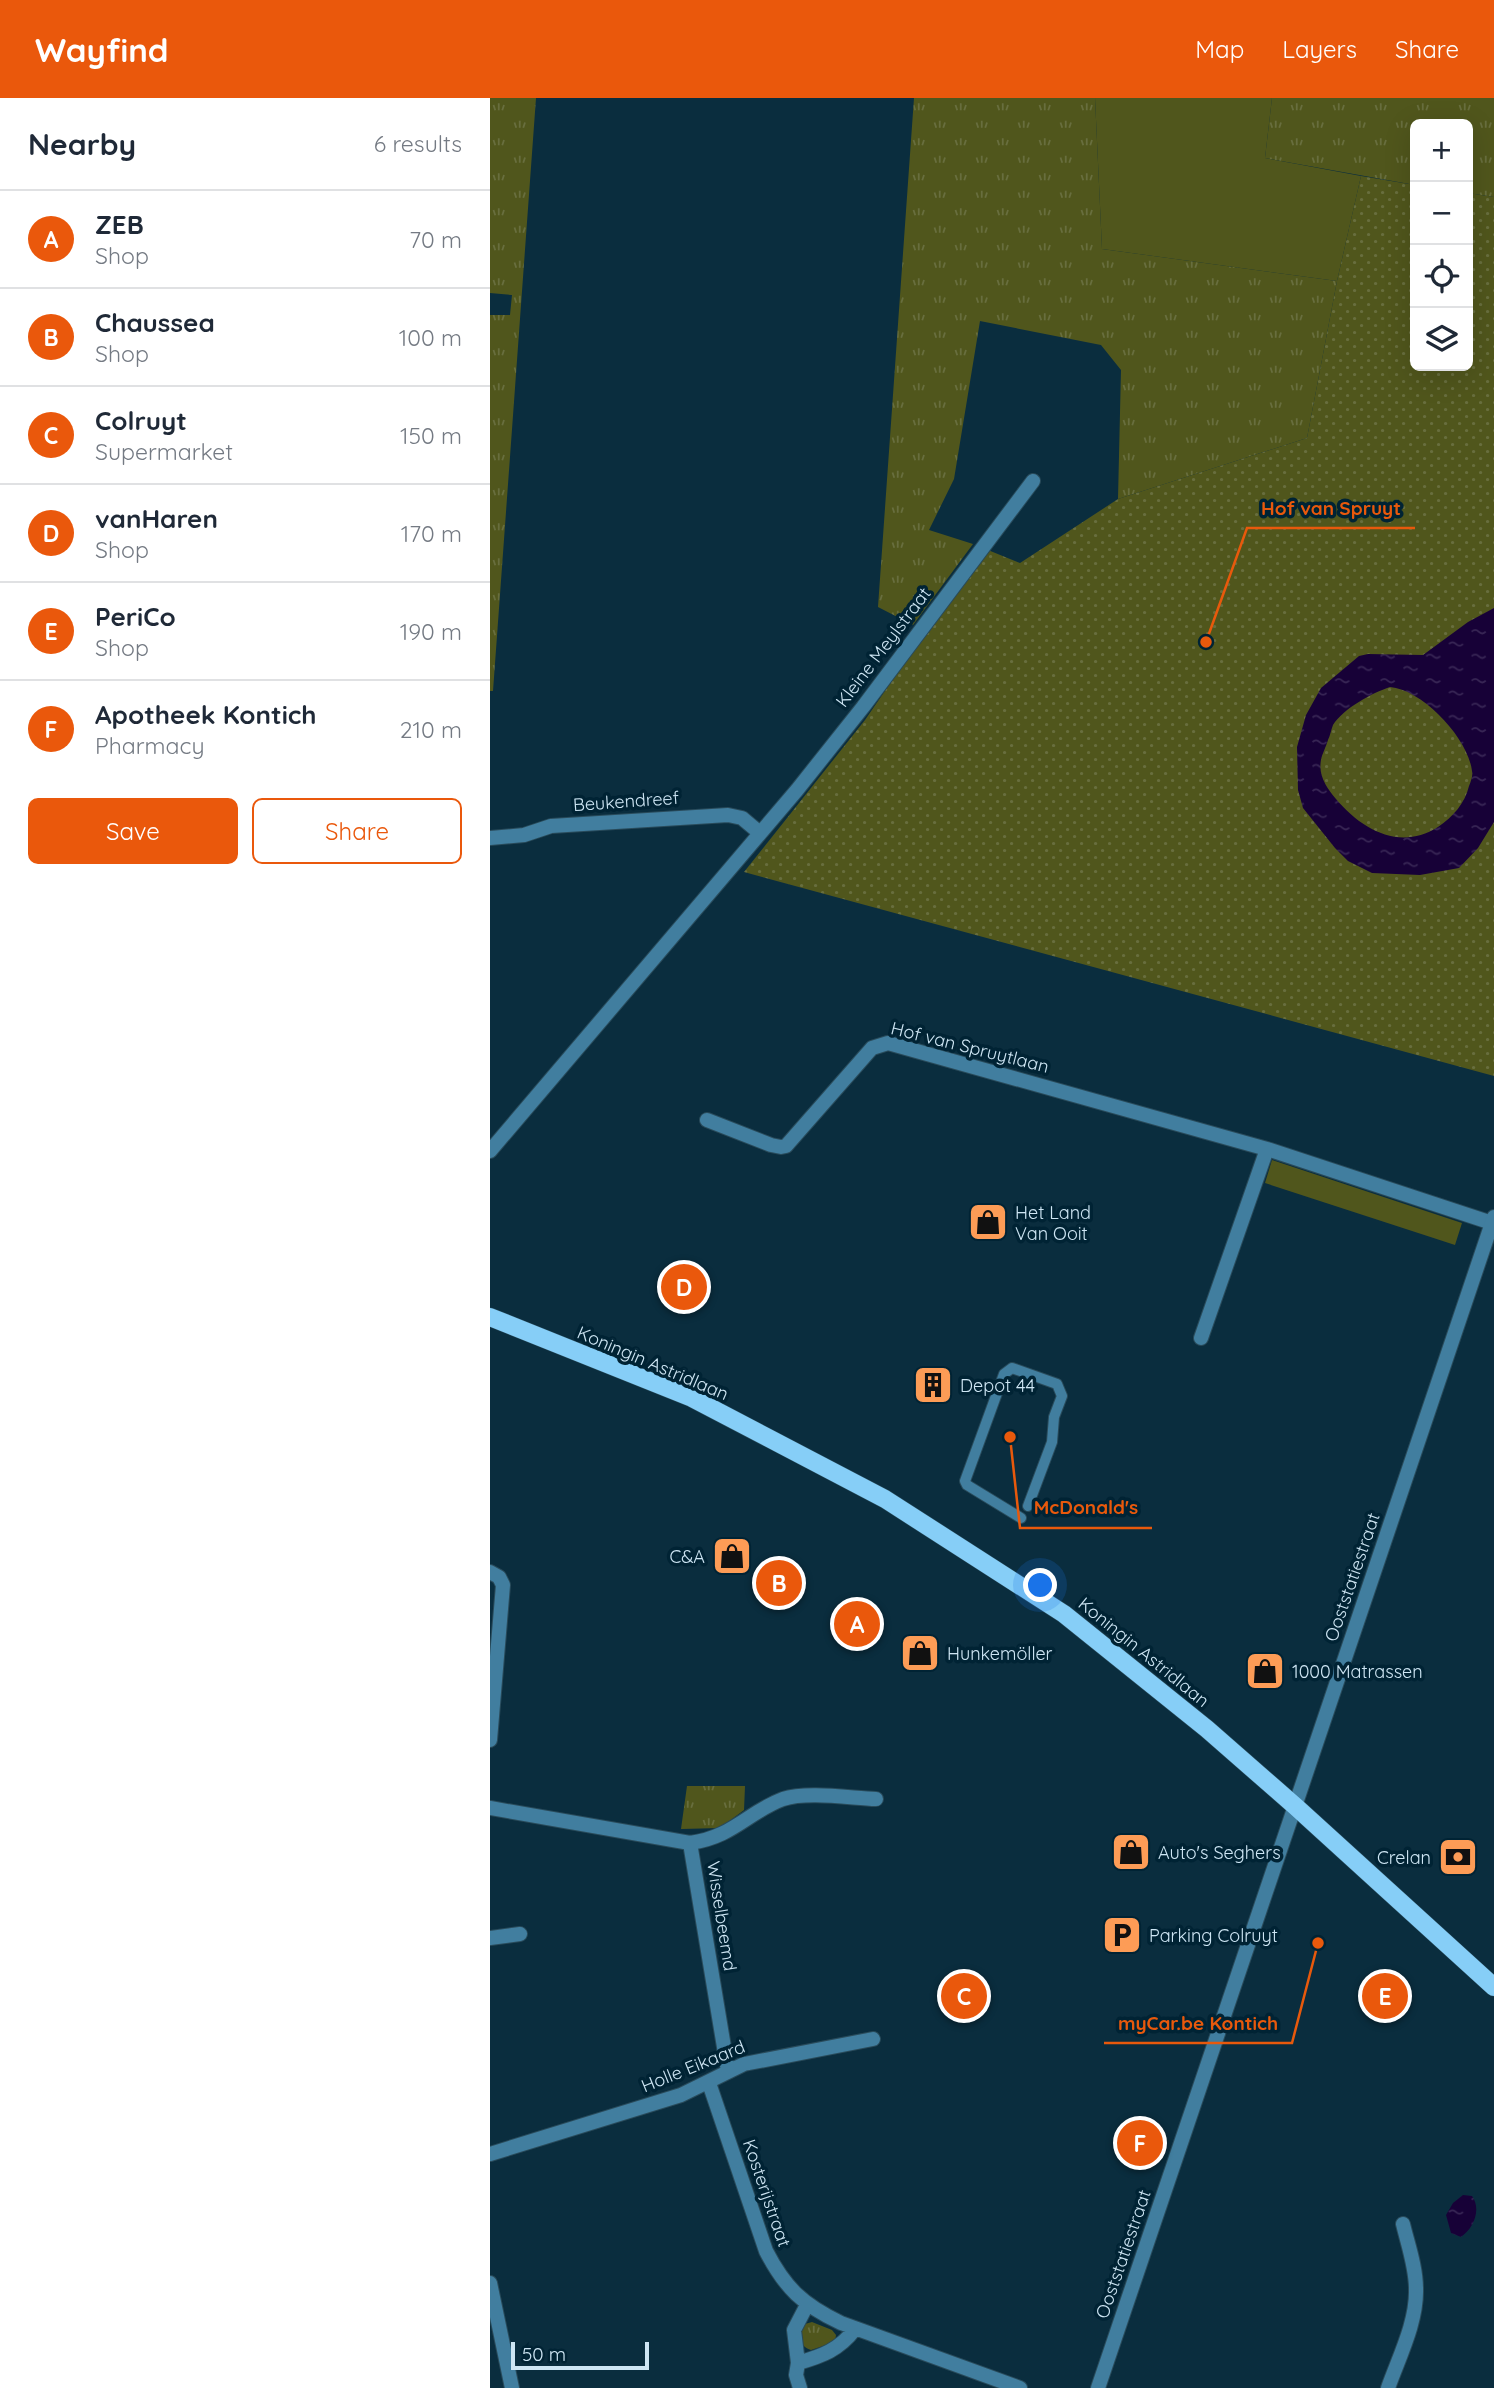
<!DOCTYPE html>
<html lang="en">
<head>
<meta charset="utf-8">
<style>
  body { margin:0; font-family:Quicksand,sans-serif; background:#f6f6f7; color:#1f2937 }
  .controls { position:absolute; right:21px; top:21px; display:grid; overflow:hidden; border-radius:10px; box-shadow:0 7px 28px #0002 }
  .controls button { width:63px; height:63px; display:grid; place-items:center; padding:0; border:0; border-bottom:2px solid #e0e1e3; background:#fff; color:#1f2937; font:35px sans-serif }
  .scale { position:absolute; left:21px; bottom:18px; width:138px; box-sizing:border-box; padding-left:7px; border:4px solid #cee6f4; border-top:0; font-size:19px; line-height:24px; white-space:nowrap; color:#cee6f4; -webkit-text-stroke:5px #002334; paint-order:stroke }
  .you { position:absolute; left:551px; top:1488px; width:24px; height:24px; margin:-18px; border:5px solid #fff; border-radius:50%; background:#1a73e8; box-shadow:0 0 0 10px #1a73e833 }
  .badge { display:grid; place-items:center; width:46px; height:46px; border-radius:50%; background:#ea580c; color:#fff; font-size:23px; font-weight:700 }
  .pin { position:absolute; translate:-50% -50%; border:4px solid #fff; box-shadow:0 2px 7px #0006 }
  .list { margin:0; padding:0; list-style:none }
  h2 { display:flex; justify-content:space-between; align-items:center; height:91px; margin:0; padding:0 28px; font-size:30px }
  h2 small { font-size:23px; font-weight:400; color:#747a83 }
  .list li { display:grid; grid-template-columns:46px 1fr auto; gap:21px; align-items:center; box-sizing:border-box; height:98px; padding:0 28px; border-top:2px solid #e0e1e3 }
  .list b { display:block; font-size:26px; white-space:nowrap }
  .list p { margin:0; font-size:23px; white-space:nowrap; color:#747a83 }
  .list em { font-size:23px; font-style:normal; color:#747a83 }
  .actions { display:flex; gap:14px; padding:21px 28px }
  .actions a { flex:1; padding:16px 0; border:2px solid #ea580c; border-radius:10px; text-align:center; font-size:24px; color:#ea580c }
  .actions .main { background:#ea580c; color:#fff }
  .icon { flex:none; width:38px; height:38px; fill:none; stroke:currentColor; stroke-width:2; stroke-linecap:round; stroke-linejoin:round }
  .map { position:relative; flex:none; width:1004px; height:2290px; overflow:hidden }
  header { display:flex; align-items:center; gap:42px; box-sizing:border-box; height:98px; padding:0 35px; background:#ea580c; color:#fff }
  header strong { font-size:33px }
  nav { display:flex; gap:38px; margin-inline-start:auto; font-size:24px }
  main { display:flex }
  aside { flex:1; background:#fff }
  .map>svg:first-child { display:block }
  .grass { fill:url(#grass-tufts) }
  .park { fill:#50561c }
  .garden { fill:url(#garden-dots) }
  .water { fill:url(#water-ripples); fill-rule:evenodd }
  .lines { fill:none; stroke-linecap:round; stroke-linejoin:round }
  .service-casing { stroke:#294b5b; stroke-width:12 }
  .minor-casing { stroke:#294b5b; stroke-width:16 }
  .tertiary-casing { stroke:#294b5b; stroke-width:16 }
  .primary-casing { stroke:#294b5b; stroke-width:19 }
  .service { stroke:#417e9f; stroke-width:10 }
  .minor { stroke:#417e9f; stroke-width:14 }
  .tertiary { stroke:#417e9f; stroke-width:14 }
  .primary { stroke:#86cef7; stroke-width:18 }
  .labels { text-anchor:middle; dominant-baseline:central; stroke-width:7; stroke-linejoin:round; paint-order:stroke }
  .street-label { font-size:18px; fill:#cee6f4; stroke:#002334 }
  .poi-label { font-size:18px; fill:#cee6f4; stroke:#002334; text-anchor:start }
  .leader { fill:none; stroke:#e8590c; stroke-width:2.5 }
  .callout-dot { fill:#e8590c; stroke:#002334; stroke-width:2.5 }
  .callout-label { font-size:19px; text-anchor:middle; font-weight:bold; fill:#e8590c; stroke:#002334; stroke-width:7; stroke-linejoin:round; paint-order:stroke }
</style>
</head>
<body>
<header>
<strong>Wayfind</strong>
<nav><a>Map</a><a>Layers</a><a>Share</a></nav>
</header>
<main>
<aside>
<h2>Nearby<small>6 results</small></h2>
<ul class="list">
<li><span class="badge">A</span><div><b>ZEB</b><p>Shop</p></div><em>70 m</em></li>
<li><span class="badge">B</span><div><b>Chaussea</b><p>Shop</p></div><em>100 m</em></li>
<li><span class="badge">C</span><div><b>Colruyt</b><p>Supermarket</p></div><em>150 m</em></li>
<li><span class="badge">D</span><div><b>vanHaren</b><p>Shop</p></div><em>170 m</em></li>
<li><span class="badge">E</span><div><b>PeriCo</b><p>Shop</p></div><em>190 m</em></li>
<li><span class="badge">F</span><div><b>Apotheek Kontich</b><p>Pharmacy</p></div><em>210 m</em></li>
</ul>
<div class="actions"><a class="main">Save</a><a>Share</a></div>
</aside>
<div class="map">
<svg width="1004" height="2290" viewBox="0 0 1004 2290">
  <defs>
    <pattern id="grass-tufts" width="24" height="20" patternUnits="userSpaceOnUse" patternTransform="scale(1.75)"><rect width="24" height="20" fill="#50561c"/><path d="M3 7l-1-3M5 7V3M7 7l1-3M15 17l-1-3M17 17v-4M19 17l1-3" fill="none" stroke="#686e3e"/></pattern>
    <pattern id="garden-dots" width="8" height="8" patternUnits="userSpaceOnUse" patternTransform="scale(1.75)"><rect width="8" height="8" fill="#50561c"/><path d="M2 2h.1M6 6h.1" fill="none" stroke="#686e3e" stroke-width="1.8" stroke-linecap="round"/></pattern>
    <pattern id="water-ripples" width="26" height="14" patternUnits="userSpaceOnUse" patternTransform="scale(1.75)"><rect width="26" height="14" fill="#170137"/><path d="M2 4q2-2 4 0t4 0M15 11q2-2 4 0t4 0" fill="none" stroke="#382655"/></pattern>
  </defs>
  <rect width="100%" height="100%" fill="#0a2d3e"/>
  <path class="grass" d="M0 0H46L3 593H0V217H20L22 197 0 195Z
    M424 0H605L612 151 847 183 817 340 628 401 631 272 611 247 490 223 464 381 439 432 483 446 423 527 388 509Z
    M782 0H1004V99L978 95V26H925V87L775 60Z
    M197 1688H255L254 1712 230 1730 191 1731Z
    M322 2224 342 2232 346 2237 345 2244 321 2252C308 2248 307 2236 315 2226Z"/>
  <path class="park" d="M605 0H782L775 60 871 78 847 183 612 151Z
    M782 1062 972 1125 965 1147 775 1085Z"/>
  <path class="garden" d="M871 78 925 87V268H978V95L1004 99V978L254 774 375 622 493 450 530 465 628 401 817 340 847 183Z"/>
  <path class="water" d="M1004 510V724L988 750 969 770 930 777 882 775 858 763 845 750 813 710 808 692 807 649 816 617 831 590 869 558 878 556 933 557 978 524ZM900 589C933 592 978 640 982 673 983 678 981 683 979 688 975 705 963 719 948 729 910 753 872 732 846 701 837 690 828 678 831 662 832 656 836 649 838 642 840 638 841 632 843 627 854 610 882 595 900 589Z
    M973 2097 982 2098C992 2112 983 2131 971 2139L961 2135 956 2117 963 2105Z"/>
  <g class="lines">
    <g class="service-casing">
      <path id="service" d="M531 1420 477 1387 475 1383 514 1276 522 1270 567 1286 572 1298 564 1319 562 1344 538 1408"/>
    </g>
    <g class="minor-casing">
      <path id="minor" d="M0 740 34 737 61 728 238 717 252 720 270 735
        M217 1022 281 1047 291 1049 296 1048 382 950 398 945 777 1051 1002 1125
        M0 1053 307 692 373 609 543 383
        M711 1240 777 1051
        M0 1474 9 1479 13 1487 0 1642
        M0 1710 200 1745 238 1973
        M200 1745C243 1739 258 1714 293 1701 317 1693 360 1700 386 1701
        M0 1840 30 1836
        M219 1985 276 2153C295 2190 313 2207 351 2225L530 2290
        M0 2056 191 1997 254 1966 383 1941
        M0 2185 22 2290
        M317 2207 304 2232 308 2265C332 2258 349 2252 365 2231
        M308 2265 306 2277 310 2290
        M608 2290 805 1708
        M898 2290C909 2259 927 2224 926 2191 926 2169 918 2147 913 2126"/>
    </g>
    <g class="tertiary-casing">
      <path id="tertiary" d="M805 1708 1004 1119"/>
    </g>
    <g class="primary-casing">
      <path id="primary" d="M0 1219 202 1300 395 1401 574 1516 717 1631 805 1708 1004 1889"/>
    </g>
    <use href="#service" class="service"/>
    <use href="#minor" class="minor"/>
    <use href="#tertiary" class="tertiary"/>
    <use href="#primary" class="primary"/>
  </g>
  <defs>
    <g id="shop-square" transform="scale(2.0125)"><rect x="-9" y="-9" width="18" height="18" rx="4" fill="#fd9c56" stroke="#002334"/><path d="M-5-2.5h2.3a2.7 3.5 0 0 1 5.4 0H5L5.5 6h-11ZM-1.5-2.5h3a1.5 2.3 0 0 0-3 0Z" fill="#111"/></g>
    <g id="building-square" transform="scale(2.0125)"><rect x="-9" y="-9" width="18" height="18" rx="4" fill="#fd9c56" stroke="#002334"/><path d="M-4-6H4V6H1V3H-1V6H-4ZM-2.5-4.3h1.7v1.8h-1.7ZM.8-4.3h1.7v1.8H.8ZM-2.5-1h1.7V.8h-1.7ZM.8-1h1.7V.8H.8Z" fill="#111"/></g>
    <g id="bank-square" transform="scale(2.0125)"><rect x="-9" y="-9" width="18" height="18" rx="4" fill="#fd9c56" stroke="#002334"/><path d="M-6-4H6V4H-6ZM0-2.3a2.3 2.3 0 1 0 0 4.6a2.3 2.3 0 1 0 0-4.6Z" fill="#111"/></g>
    <g id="parking-square" transform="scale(2.0125)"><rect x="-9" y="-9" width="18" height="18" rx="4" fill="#fd9c56" stroke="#002334"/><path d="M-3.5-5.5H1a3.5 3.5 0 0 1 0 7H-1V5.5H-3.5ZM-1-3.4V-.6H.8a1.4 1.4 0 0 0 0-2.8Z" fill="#111"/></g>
  </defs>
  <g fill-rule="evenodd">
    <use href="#shop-square" x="498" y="1124"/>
    <use href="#building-square" x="443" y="1287"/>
    <use href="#shop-square" x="242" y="1458"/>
    <use href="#shop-square" x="430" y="1555"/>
    <use href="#shop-square" x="775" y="1573"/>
    <use href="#shop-square" x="641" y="1754"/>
    <use href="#bank-square" x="968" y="1759"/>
    <use href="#parking-square" x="632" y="1837"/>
  </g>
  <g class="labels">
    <g class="street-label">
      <text transform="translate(393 549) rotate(-53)">Kleine Meylstraat</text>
      <text transform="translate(136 703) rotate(-4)">Beukendreef</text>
      <text transform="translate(480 949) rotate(14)">Hof van Spruytlaan</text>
      <text transform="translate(163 1265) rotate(23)">Koningin Astridlaan</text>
      <text transform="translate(862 1479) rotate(-71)">Ooststatiestraat</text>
      <text transform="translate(654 1554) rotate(39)">Koningin Astridlaan</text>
      <text transform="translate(232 1818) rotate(81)">Wisselbeemd</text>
      <text transform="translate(203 1968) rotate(-22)">Holle Eikaard</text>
      <text transform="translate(277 2095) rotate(71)">Kosterijstraat</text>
      <text transform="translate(633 2156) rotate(-71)">Ooststatiestraat</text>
    </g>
    <g class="poi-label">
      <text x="525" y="1114">Het Land<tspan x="525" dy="21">Van Ooit</tspan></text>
      <text x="470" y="1287">Depot 44</text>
      <text x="215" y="1458" text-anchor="end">C&amp;A</text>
      <text x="457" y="1555">Hunkemöller</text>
      <text x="802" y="1573">1000 Matrassen</text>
      <text x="668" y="1754">Auto's Seghers</text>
      <text x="941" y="1759" text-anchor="end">Crelan</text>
      <text x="659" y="1837">Parking Colruyt</text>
    </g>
  </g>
  <path class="leader" d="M716 544L757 430H925M520 1339L530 1430H662M828 1845L802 1945H614"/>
  <g class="callout-dot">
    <circle cx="716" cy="544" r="7"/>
    <circle cx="520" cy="1339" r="7"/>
    <circle cx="828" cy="1845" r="7"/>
  </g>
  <g class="callout-label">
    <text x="841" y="417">Hof van Spruyt</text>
    <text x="596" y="1416">McDonald's</text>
    <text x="708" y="1932">myCar.be Kontich</text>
  </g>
</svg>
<div class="controls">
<button>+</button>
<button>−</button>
<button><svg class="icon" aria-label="locate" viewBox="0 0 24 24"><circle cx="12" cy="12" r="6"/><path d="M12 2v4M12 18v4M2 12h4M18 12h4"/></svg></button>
<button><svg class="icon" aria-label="layers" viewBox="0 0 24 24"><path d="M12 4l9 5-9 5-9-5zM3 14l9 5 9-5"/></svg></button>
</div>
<div class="scale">50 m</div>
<div class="you"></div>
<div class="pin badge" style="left:367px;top:1526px">A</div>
<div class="pin badge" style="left:289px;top:1485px">B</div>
<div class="pin badge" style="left:474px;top:1898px">C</div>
<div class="pin badge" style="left:194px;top:1189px">D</div>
<div class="pin badge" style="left:895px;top:1898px">E</div>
<div class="pin badge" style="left:650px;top:2045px">F</div>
</div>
</main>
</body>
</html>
